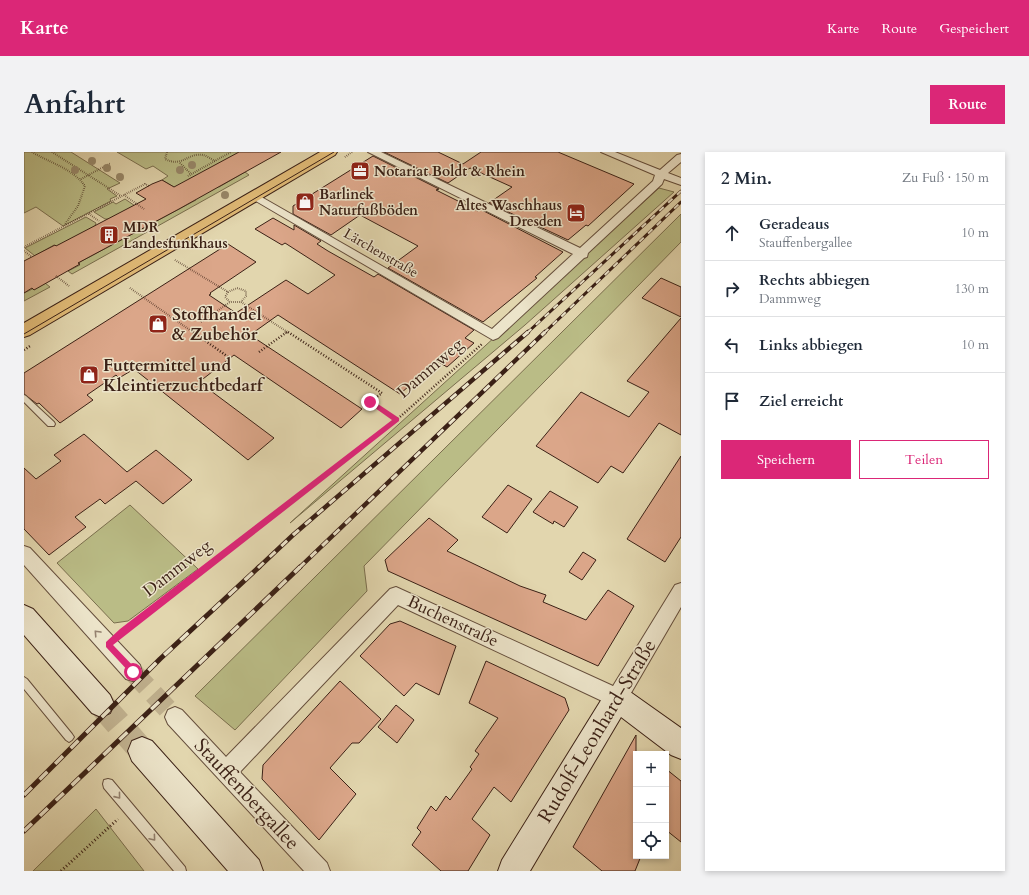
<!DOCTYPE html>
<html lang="de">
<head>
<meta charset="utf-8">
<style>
  body { margin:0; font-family:Cardo,serif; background:#f2f2f3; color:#1f2937 }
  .controls { position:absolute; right:12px; bottom:12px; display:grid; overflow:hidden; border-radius:0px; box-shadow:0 2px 6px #0003 }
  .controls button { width:36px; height:36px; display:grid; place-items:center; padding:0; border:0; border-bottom:1px solid #e0e1e3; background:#fff; color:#1f2937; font:20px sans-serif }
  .stop { position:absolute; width:12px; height:12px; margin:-9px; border:3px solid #db2777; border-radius:50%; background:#fff }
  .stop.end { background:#db2777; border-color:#fff; box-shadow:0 1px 4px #0008 }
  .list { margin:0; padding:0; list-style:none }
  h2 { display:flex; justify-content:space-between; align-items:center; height:52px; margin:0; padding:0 16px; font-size:17px }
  h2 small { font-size:13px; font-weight:400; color:#747a83 }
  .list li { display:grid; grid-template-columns:26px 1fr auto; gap:12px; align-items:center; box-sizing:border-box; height:56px; padding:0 16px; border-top:1px solid #e0e1e3 }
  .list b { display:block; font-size:15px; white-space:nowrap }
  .list p { margin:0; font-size:13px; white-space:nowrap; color:#747a83 }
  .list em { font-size:13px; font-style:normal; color:#747a83 }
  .actions { display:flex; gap:8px; padding:12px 16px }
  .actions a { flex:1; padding:9px 0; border:1px solid #db2777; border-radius:0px; text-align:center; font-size:14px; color:#db2777 }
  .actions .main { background:#db2777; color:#fff }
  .icon { flex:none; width:22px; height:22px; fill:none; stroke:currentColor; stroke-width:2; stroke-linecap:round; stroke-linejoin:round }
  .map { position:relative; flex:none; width:657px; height:719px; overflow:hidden; border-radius:0px }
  header { display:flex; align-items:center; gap:24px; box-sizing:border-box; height:56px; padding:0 20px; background:#db2777; color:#fff }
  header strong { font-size:19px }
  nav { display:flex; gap:22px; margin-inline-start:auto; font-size:14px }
  .intro { display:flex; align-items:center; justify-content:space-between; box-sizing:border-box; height:96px; padding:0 24px }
  h1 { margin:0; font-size:28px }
  .button { padding:10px 18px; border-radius:0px; background:#db2777; color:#fff; font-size:14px; font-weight:700 }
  main { display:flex; gap:24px; padding:0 24px }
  aside { flex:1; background:#fff; border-radius:0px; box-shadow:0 2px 6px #0003 }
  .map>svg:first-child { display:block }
  .green { fill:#babc86; stroke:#7a6e4e }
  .building { fill:#dba689; stroke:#3b2116 }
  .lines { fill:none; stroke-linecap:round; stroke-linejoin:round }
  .street-tunnel { stroke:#c1b290; stroke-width:20; stroke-dasharray:20 10; stroke-linecap:butt }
  .secondary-tunnel { stroke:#c1b290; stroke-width:26; stroke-dasharray:26 13; stroke-linecap:butt }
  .lane-casing { stroke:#654e3c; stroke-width:2 }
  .street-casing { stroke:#654e3c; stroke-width:2 }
  .secondary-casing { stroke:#3b2116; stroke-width:2 }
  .primary-casing { stroke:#3b2116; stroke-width:2 }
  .path-far2 { stroke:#3b2116; stroke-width:2; stroke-dasharray:0.5 1.5; stroke-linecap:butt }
  .path-far1 { stroke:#3b2116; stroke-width:2.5; stroke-dasharray:1 2; stroke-linecap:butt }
  .path { stroke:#3b2116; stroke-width:3; stroke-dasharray:1 2.5; stroke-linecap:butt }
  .lane { fill:#ece4ca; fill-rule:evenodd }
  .street { fill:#ece4ca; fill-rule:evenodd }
  .secondary { fill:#ece4ca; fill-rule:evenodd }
  .primary { fill:#e1bb77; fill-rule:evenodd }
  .tram { stroke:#3b2116; stroke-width:1 }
  .rail-far2-casing { stroke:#3b2116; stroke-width:3 }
  .rail-far1-casing { stroke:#3b2116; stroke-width:4.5 }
  .rail-casing { stroke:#3b2116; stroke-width:5 }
  .rail-far2 { stroke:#ece4ca; stroke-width:2; stroke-dasharray:6; stroke-linecap:butt }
  .rail-far1 { stroke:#ece4ca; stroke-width:3; stroke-dasharray:8; stroke-linecap:butt }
  .rail { stroke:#ece4ca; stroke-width:3.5; stroke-dasharray:11; stroke-linecap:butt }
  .tree { fill:#98886a }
  .oneway { stroke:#948270 }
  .route { fill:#db2777 }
  .labels { text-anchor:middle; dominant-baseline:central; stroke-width:3; stroke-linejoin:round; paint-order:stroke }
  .far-poi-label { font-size:14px; font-weight:bold; fill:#3b2116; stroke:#ece4ca; text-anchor:start }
  .far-street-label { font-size:14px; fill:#3b2116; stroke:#ece4ca }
  .poi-label { font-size:17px; font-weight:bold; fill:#3b2116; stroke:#ece4ca; text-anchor:start }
  .street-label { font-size:17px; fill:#3b2116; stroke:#ece4ca }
  .near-street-label { font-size:20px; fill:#3b2116; stroke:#ece4ca }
</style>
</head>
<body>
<header>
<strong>Karte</strong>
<nav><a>Karte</a><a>Route</a><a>Gespeichert</a></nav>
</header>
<div class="intro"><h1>Anfahrt</h1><a class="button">Route</a></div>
<main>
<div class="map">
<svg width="657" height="719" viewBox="0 0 657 719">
  <rect width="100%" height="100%" fill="#e2d6ae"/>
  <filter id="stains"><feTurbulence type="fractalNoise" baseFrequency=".005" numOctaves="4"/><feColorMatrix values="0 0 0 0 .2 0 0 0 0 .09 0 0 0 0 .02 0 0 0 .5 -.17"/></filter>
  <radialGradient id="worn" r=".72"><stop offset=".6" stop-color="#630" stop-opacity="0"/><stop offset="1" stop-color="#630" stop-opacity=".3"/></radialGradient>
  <path class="green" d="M0 0H47L96 31 83 37 93 44 86 47 87 49 39 74 12 55 0 61Z
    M93 0H215L183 28 195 35 221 20 225 23 48 122 44 119 56 113 54 111 172 48 138 28 144 24 129 14 122 17Z
    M635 36 650 40 501 173 266 371Z
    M101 47 117 58 85 67H81L70 60 89 50 92 52Z
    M657 62V90L340 414 343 439 211 578 171 544Z
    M62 65 72 71 71 74 40 100 30 93 11 104 1 96Z
    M21 131 26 135 0 149V141Z
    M106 353 174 417 104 469 90 471 33 411Z
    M72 657 120 719H9Z"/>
  <path class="building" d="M215 0H257L155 57 54 111 56 112 10 138 8 136 0 141V109L31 93 32 94 122 47 112 41 128 32 138 28 150 35Z
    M360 0H414L439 12 457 0H534L610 32 564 74 562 73 544 88 465 51 488 35 446 16 424 31Z
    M349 4 415 37 412 38 454 59 456 57 539 100 511 125 513 126 459 170 364 116 394 94 336 63 307 83 269 62V54Z
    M249 66 270 78V73L297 89 293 92 304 99 350 125 354 122 450 178 441 186 450 191 423 215 413 209 376 242 254 163 226 183 338 257 317 276 210 203 175 230 250 286 224 308 110 217 95 226 92 223 63 243 69 248 36 271 15 251 13 252 0 242V221L204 92 232 110 186 141 187 142 185 143 212 161 262 128 284 142 311 123 261 91 258 93 231 77Z
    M637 126 657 135V165L618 146Z
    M657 166V283L635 271 599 321 587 314 574 331 512 294 557 240 605 265 625 240 603 229Z
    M60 282 103 320 132 298 168 328 139 352 112 329 81 352 76 347 51 365 62 375 25 403 0 377V316L12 327 37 309 30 303Z
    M657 304V385L641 410 603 387Z
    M484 333 508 347 483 381 458 365Z
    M526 339 554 355 540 375 530 369 529 372 509 360Z
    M405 366 434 388 423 399 496 434 522 443 519 450 562 468 584 438 610 454 574 514 364 419 361 408Z
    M559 400 572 408 558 428 545 420Z
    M376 469 432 494 415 543 392 531 380 544 336 504 366 472Z
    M462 509 541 546 545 558 487 650 470 635 448 667 466 683 444 719H417L388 693 397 680 393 676 407 654 412 659 422 644 426 648 448 617 446 615 455 602 451 599 474 566 445 551Z
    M316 529 357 567 335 591H328L306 616 332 642 295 688 238 627 239 613Z
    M372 553 390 568 373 591 354 575Z
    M612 583V704H617L611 719H578L549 695Z
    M642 617 657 629V690L642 678Z"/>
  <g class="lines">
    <path class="street-tunnel" d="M109 520 151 565"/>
    <path class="secondary-tunnel" d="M77 552 118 599"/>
    <g class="lane-casing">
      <path id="lane" d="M0 243 2 244 30 270 31 272 30 274H24L0 250Z
        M0 525 3 527 48 582 50 585 48 588 45 590 42 588 0 537Z
        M84 627 88 628 161 715 162 719H150L80 636 79 632 80 628Z"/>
    </g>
    <g class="street-casing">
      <path id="street" d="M344 0H357L556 96 629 29 631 23 577 0H591L636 18 653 3 657 2V10L644 21 657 26V33L640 27 638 32 564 101 563 105 560 106 474 186 469 188 225 45 230 42 234 43 468 177 549 102Z
        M0 394 6 396 116 513 118 520 116 527 109 529 102 527 0 413Z
        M657 431V455L600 553 593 556 374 453 216 620 303 711 306 719H280L144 572 141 565 144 558 151 555 158 558 202 605 366 437 372 435 589 534 651 433Z"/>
    </g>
    <g class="secondary-casing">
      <path id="secondary" d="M0 453 9 457 86 543 90 552 86 561 77 565 68 561 0 483Z
        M593 533 602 537 657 576V607L647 603 597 565 506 719H474L478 708 584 537Z
        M118 585 128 589 235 708 239 719H204L108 609 104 599 108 589Z"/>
    </g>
    <g class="primary-casing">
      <path id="primary" d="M296 0H313L311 3 6 183 0 185V171Z"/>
    </g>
    <path class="path-far2" d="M8 0C26 11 48 16 61 34L54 54 41 72
      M28 0 97 44
      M143 0 141 7C159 16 164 0 179 3 183 4 187 7 191 9
      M321 5 328 0
      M156 11 167 22
      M164 24 207 0
      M57 27 87 11
      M100 43 120 57
      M65 62 75 69
      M0 95 121 32 125 34
      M0 99 8 105
      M151 108 204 140 201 145 206 150H217L265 181
      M32 124 45 134
      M106 136 170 181
      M204 140 213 136 222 139V144L217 150
      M177 170 206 150
      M261 181 263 180"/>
    <path class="path-far1" d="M169 180 207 207
      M264 180 358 241 346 250 373 267
      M0 198 6 194
      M235 200 263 180
      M182 416 369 271 458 192"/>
    <path class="path" d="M98 480 183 415
      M37 719 94 667"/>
    <use href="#lane" class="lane"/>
    <use href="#street" class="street"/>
    <use href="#secondary" class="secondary"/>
    <use href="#primary" class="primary"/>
    <path class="tram" d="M0 182 310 0"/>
    <g class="rail-far2-casing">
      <path id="rail-far2" d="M503 181 657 39
        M520 181 657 50"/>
    </g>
    <g class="rail-far1-casing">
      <path id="rail-far1" d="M234 416 269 383 504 180
        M275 416 521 180"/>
    </g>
    <g class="rail-casing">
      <path id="rail" d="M0 643 136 507 235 415
        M0 679 276 415"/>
    </g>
    <use href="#rail-far2" class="rail-far2"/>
    <use href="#rail-far1" class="rail-far1"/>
    <use href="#rail" class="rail"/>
  </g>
  <g class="tree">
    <circle cx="68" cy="9" r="4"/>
    <circle cx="168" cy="13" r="4"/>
    <circle cx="83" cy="16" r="4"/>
    <circle cx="51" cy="18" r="4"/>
    <circle cx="156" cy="18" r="4"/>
    <circle cx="96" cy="25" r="4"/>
    <circle cx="201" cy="43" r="4"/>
  </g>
  <defs><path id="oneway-chevron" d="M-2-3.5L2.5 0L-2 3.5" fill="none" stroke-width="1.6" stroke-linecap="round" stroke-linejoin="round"/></defs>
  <g class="oneway">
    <use href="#oneway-chevron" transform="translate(73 481) rotate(-133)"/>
    <use href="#oneway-chevron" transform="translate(94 644) rotate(51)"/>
    <use href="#oneway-chevron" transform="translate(129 686) rotate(50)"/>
  </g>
  <path class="route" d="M344 248H348L375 266V269L89 493 112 517V522H107L82 495V490L96 477 368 268 344 251Z"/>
  <defs>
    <g id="office-square" transform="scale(1)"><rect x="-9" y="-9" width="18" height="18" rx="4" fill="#8f2418" stroke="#ece4ca"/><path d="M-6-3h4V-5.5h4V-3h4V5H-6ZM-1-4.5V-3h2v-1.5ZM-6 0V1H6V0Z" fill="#fff"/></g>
    <g id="shop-square" transform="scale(1)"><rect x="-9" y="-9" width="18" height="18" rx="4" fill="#8f2418" stroke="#ece4ca"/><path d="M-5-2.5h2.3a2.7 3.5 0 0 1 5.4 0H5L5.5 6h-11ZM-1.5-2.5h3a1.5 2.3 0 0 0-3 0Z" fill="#fff"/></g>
    <g id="hotel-square" transform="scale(1)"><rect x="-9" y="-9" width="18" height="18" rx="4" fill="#8f2418" stroke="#ece4ca"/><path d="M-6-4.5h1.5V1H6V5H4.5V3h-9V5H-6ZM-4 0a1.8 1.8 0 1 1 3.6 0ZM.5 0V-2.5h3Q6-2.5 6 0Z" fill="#fff"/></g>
    <g id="building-square" transform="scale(1)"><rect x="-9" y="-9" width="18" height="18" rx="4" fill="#8f2418" stroke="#ece4ca"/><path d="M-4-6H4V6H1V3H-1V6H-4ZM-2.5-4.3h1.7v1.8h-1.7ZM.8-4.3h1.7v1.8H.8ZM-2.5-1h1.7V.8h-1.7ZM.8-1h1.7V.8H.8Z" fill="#fff"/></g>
  </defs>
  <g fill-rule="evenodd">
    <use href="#office-square" x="336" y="19"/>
    <use href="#shop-square" x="281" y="50"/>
    <use href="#hotel-square" x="552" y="61"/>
    <use href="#building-square" x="85" y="83"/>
    <use href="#shop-square" x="134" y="172"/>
    <use href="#shop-square" x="65" y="223"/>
  </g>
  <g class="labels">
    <g class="far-poi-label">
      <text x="350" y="19">Notariat Boldt &amp; Rhein</text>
      <text x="295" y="42">Barlinek<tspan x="295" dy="16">Naturfußböden</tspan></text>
      <text x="538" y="53" text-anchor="end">Altes Waschhaus<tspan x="538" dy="16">Dresden</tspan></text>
      <text x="99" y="75">MDR<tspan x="99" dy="16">Landesfunkhaus</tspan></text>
    </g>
    <g class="far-street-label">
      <text transform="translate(357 101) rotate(30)">Lärchenstraße</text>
    </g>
    <g class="poi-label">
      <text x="148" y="162">Stoffhandel<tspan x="148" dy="20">&amp; Zubehör</tspan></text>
      <text x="79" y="213">Futtermittel und<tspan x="79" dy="20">Kleintierzuchtbedarf</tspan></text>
    </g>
    <g class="street-label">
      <text transform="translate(406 216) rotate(-41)">Dammweg</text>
      <text transform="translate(153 416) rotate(-38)">Dammweg</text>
      <text transform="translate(429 469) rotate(25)">Buchenstraße</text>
    </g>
    <g class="near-street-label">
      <text transform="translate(573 579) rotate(-59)">Rudolf-Leonhard-Straße</text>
      <text transform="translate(223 642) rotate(47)">Stauffenbergallee</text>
    </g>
  </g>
  <rect width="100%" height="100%" filter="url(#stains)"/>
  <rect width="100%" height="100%" fill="url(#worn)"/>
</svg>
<div class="controls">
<button>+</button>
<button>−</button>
<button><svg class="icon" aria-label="locate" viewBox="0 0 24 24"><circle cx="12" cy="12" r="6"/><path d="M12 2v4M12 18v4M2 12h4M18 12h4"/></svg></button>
</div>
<div class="stop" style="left:109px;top:520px"></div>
<div class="stop end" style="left:346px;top:250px"></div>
</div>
<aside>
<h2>2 Min.<small>Zu Fuß · 150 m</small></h2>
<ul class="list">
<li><svg class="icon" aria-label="ahead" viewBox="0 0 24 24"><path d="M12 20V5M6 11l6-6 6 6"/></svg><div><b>Geradeaus</b><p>Stauffenbergallee</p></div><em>10 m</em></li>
<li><svg class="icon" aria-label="right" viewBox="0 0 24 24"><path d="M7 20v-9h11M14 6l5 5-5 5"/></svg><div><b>Rechts abbiegen</b><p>Dammweg</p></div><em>130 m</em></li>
<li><svg class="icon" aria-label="left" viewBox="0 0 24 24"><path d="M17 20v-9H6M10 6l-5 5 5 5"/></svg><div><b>Links abbiegen</b></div><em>10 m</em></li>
<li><svg class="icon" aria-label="arrive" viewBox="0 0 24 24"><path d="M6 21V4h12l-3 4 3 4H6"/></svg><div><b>Ziel erreicht</b></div></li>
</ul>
<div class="actions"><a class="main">Speichern</a><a>Teilen</a></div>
</aside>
</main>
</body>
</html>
